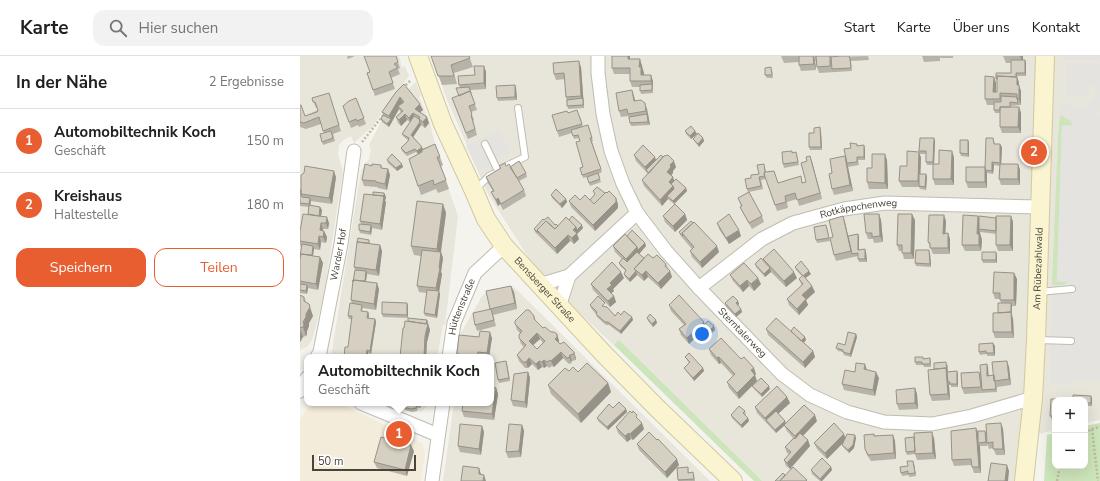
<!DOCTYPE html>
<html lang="de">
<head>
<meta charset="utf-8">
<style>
  body { margin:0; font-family:"Nunito Sans",sans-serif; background:#f2f2f2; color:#202124 }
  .controls { position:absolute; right:12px; bottom:12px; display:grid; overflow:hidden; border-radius:8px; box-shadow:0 4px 16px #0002 }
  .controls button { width:36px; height:36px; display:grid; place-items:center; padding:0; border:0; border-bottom:1px solid #e0e0e0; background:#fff; color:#202124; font:20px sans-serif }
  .scale { position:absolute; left:12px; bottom:10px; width:104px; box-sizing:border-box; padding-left:4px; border:2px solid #49453a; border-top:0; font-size:11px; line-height:14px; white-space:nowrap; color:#49453a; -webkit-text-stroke:3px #fff; paint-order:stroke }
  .you { position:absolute; left:402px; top:278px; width:14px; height:14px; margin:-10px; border:3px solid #fff; border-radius:50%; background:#1a73e8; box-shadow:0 0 0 6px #1a73e833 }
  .badge { display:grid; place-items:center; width:26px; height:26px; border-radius:50%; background:#e85e31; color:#fff; font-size:13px; font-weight:700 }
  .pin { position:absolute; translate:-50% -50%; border:2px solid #fff; box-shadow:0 1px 4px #0006 }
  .popup { position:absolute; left:4px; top:298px; width:190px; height:52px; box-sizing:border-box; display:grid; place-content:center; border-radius:8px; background:#fff; filter:drop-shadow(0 1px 3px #0005); font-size:13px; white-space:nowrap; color:#757577 }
  .popup b { font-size:15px; color:#202124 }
  .popup::after { content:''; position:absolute; left:50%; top:100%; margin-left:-8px; border:8px solid transparent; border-top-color:#fff }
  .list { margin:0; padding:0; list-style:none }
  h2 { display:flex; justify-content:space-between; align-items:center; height:52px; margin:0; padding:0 16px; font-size:17px }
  h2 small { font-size:13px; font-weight:400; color:#757577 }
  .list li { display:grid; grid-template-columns:26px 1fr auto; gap:12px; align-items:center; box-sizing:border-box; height:64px; padding:0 16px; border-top:1px solid #e0e0e0 }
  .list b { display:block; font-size:15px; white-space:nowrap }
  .list p { margin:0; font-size:13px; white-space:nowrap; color:#757577 }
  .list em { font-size:13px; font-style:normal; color:#757577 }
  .actions { display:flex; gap:8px; padding:12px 16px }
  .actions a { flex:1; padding:9px 0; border:1px solid #e85e31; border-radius:12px; text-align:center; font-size:14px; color:#e85e31 }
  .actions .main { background:#e85e31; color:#fff }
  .icon { flex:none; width:22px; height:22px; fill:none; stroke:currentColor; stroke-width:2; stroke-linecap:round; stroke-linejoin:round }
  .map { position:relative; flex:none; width:800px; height:425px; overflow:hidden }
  header { display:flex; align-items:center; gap:24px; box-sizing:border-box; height:56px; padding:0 20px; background:#fff; border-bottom:1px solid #e0e0e0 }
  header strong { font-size:19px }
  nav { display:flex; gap:22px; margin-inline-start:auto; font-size:14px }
  .search { width:280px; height:36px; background:#f2f2f2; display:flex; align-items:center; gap:10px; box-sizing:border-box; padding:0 14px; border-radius:12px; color:#757577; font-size:15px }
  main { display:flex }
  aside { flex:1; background:#fff }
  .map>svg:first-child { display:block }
  .residential { fill:#e8e5db }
  .commercial { fill:#f4ecda }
  .green { fill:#cde5ba }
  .parking { fill:#e4e3e0 }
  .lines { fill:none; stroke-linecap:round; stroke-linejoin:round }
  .lane-casing { stroke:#c0bcb0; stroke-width:8 }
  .street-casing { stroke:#c0bcb0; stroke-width:15 }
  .secondary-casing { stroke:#d0c9a0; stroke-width:20 }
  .path { stroke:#c0b9a2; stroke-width:2.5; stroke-dasharray:2 2; stroke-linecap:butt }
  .lane { stroke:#fff; stroke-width:6 }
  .street { stroke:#fff; stroke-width:13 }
  .secondary { stroke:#faf4d1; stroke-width:18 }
  .wall { fill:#b8b3a8; fill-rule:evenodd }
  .shaded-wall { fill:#969288 }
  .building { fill:#d6d0c3; stroke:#969288; fill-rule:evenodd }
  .labels { text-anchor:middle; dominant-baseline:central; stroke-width:3.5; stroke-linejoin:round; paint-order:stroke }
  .street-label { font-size:10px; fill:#49453a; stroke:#fff }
</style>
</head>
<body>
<header>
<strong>Karte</strong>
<div class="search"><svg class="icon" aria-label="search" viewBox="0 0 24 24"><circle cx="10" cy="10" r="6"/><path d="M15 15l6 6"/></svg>Hier suchen</div>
<nav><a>Start</a><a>Karte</a><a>Über uns</a><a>Kontakt</a></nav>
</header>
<main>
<aside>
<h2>In der Nähe<small>2 Ergebnisse</small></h2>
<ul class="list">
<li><span class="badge">1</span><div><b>Automobiltechnik Koch</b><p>Geschäft</p></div><em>150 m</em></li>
<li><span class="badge">2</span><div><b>Kreishaus</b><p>Haltestelle</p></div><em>180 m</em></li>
</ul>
<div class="actions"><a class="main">Speichern</a><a>Teilen</a></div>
</aside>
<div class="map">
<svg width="800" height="425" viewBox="0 0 800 425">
  <rect width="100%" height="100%" fill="#f5f3ed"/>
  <path class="residential" d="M0 0H99L102 11 105 10 109 20 72 71 54 87 51 80 43 84 39 89 38 99 43 115 23 244 12 284 8 290 0 294Z
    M132 0H800V364L785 367V344H755V374L722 382 714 425H459L240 220 187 136 146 41Z
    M116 26 121 39 119 41 129 64 136 92 143 110 141 111 158 160 145 269H143L137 301H31L61 115 69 103 71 94 69 89 81 66 98 42Z
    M213 231 218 235 410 425H143L154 347H191V301H159L161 277 182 240 187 236Z
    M84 347H130L122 355 112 356Z"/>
  <path class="commercial" d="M11 347H37L62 358 120 386 123 389 125 396 121 425H0V364Z"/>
  <path class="green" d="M760 59 771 65 773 70H762L757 225 768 226 764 229H752L758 81Z
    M319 284 462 425H454L314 289Z
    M800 367V425H744L747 379 755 377V410H785V370Z"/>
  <path class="parking" d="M764 0H800V5L764 4Z
    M767 7H800V53L797 57 800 59V324H777L774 327H752L750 323 752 229H764L767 226 757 225 762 70 773 69 770 64 760 59 761 47 784 52 788 49 799 33 797 31 790 30 789 40 766 39Z
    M199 75 210 97 201 101 186 111 178 115 166 90Z"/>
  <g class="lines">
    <g class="lane-casing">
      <path id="lane" d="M185 88 198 115
        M202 112 225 101 218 52
        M176 133 189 120 193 118
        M738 236 772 233
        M738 284 771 285"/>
    </g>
    <g class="street-casing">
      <g id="street">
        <path id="s1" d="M298 0V17L303 58 311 95 323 128 337 157 366 195 399 232 482 318 510 339 547 356 584 366 632 368 672 360 733 342"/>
        <path d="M239 229 269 220 337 157"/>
        <path id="s2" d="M399 232 462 183 493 167 544 153 585 147 740 151"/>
        <path d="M259 251 269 220"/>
        <path id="s3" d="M17 301 20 296 41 188 54 95"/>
        <path id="s4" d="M149 301 154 267 175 217 204 190"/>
        <path d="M0 335 7 322"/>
        <path d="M61 347 138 379"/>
        <path d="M132 425 143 347"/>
      </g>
    </g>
    <g class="secondary-casing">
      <g id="secondary">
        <path id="s5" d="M118 0 143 68 174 135 186 163 204 190 302 296 357 352 433 425"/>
        <path id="s6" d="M724 425 733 342 736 284 745 0"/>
      </g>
    </g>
    <path class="path" d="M103 32 111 24
      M62 86 85 57
      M792 373 798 425
      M785 377 792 373 800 371
      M757 425 760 410"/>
    <use href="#lane" class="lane"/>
    <use href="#street" class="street"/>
    <use href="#secondary" class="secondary"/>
  </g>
  <path class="wall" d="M47 0H55L48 3Z
    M96 0 100 12 98 13 100 18 91 22 95 33 75 40 67 17 70 16Z
    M131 0H169L173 11 154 17 157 28 142 29Z
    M312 0H330V3L342 9V12L344 19 353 25V37L341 38 340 31H332L330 25V18H314L312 12Z
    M481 0H532V1L568 0 569 4 551 5 552 15 519 17 517 11 516 5H515L516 14 501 15 499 9V6L484 7Z
    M622 0H653V2H641L640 1V5L624 6Z
    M703 0H723V4H725L726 7V20H717L719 27V30L721 35V49L711 50V51H719L721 57V77H702L700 71V57H695L694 54V49H687L685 43 694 21 696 27V36H697V25L696 23 711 17V7H706Z
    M184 10 186 16V33L170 34 172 39 177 54 171 56 174 64 173 65 177 79 168 83 152 42 159 40 160 32 159 29 175 19Z
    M281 11 284 52 268 53 266 41 265 23 256 24 254 18Z
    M472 14 473 22H467L465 19Z
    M215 29 216 32 217 44 198 45 197 42Z
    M96 36 123 54 120 56 129 67 125 72 121 69 113 81 122 91V93L135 88 143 109 141 110 149 133 138 137 136 133 121 139 109 103 118 98 116 96 107 100 102 95 101 92 108 85V84L104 81 102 78 110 66 107 64 101 70 98 67 96 61 101 57 99 53 89 71 82 66 81 63 83 59 82 56Z
    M334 40 335 45 347 53 350 69 331 70 328 60 321 61 319 55Z
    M12 42 31 43 41 75 33 78 35 85 23 89 20 78 24 77 21 68 6 73 0 71V49L5 60 18 54 17 52H16Z
    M56 42 66 68 59 71 58 69 51 72 43 50Z
    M268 57 280 60 283 71 289 72 293 85 292 86 302 116 298 118 301 126 290 130 287 121 283 122 280 112 283 111 280 85 279 82 274 83 272 77 259 81 257 75Z
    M385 75H395L397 78 391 83 386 78Z
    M521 75 522 94H510L509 91 514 77Z
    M403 82 404 85 399 91 395 86 393 83Z
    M693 82 695 88 702 91 701 108H718L720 114V129H701L699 123 700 110 694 109 693 118 687 117V132H668L666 126 685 113Z
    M668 84 669 87V101L661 100 660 97Z
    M635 85 634 108H639L654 101V129H635L633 123V109H627L626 106V98H620L619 95Z
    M558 90 565 93V104H558L559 109 548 111 553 135 534 139 532 133V117L545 100 551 92Z
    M619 96 621 102 620 118H626L627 121 626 134 620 133 619 131H602L599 125 607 110Z
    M334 99 356 104 363 101 376 111 373 115V117L371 119 373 121 374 124 386 132 387 135 374 148 368 143 362 150 344 130 342 124 348 118 336 105Z
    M497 99 499 109 484 112 483 108Z
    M510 100 512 106 522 143 499 150 497 143 487 146 488 152 477 155 466 123 461 124 463 133 449 136 462 160 464 166 452 173 443 157 440 151 441 150 438 142 448 136 447 133 451 122 459 118 465 111 466 116 478 127 503 126H506L507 105Z
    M87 104 103 111 97 115 88 107Z
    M587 104 588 133H569L567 126Z
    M81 109 82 112 88 113 90 119 87 134 78 132 77 131 64 130 62 124 72 110Z
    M199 110 210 111 226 117 227 121 219 125 224 134 226 140 203 154 200 148 198 150 191 136 193 135 188 127 186 121 200 113Z
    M36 121 32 148 11 145 10 150 22 154 21 160 29 167 28 173H23V175H24L27 181 26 187 21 186 20 194 14 193 13 200 20 201 23 207 18 234 8 232 7 238 0 237V203L2 191H1L0 189V175L8 158 9 151 0 150V134Z
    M293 135 318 148V152L295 175 271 151 269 145 290 144 295 139Z
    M84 137 86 141 85 145 86 146 82 174 72 172 71 179 60 177 59 174 61 168 60 165 73 139Z
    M251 139 266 143 267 146 262 152 252 142Z
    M143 148 146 157 141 196 143 202 141 216 142 218 139 236 140 238 137 262 125 260 124 257 127 237 119 236 117 230 121 200 114 199 111 190Z
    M385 158 387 164 375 176 365 166 363 160Z
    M579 158 581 164 583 186 574 187 573 183H568L566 177Z
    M543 160 545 166 548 180 558 178 559 181V194L566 196 567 206H559L558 203V200L536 205 534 199 533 181Z
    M678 160 679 162H696L711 160 713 166V195H698L696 189V178L680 176V178L682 184 681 195H665L662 189Z
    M244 164 258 170 269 164 283 172 277 178 279 183 274 188 270 185 257 198 235 176 234 173Z
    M615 164 614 203H604L602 195H599L597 189Z
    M646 165 645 177H648L650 183V198H633L628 186Z
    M417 167 441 180 429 188 419 173Z
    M527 172 530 185 517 187 516 184Z
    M379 176 419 196 402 212 392 201 390 195 392 193 380 179Z
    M327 180 345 187 346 190 339 198 344 202H353L366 208 372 221 361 233 348 221 344 225 337 219 330 226 325 221 324 218 326 215 320 210 319 207 322 203 315 196 313 190Z
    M69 184 70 188 80 189 82 195 79 220 67 218 66 225 79 233 76 254 63 252 62 255 68 256 69 259V262L75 263 76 266 71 298 68 297V301H44L48 291 52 263H49L48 260 52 248 51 244 55 214 54 211Z
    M696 196 697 200V207H683L682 204Z
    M630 197 631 211 616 210 615 207Z
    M463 203 497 222 486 231 471 216 465 221 456 211 455 208 464 206Z
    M495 211 511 218 505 222 515 236 506 244 508 249 499 259 489 249 487 243 502 230 499 223 502 220 496 214Z
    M714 217 717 223 716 250H712V259L713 263 714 282H695L693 276 701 247 700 243H695L693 237Z
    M430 219 461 228 454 235 449 230 443 236 433 225Z
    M324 222 313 233 314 235 311 237 314 240 316 246 310 251 293 234 291 228Z
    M211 230 214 236 217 253 193 259 196 270 177 275 175 269Z
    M0 239 4 241 6 246 13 260 9 267V270L7 275V278L6 280 3 281 0 286Z
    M438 245 439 248 438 250 441 253 442 256 436 261 426 251 425 247Z
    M107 247 108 250V262L127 264 128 267 130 274 127 286 126 301H100L104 272 108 265V262L83 261 82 258Z
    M290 249 306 251 315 260 321 259 332 261 333 264 321 278 309 269H306L297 261 296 258 291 252Z
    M369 249 405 268 415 274 405 283 400 277 389 288 381 279 379 273 384 269 371 255Z
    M234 260 236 265 243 272 257 278 259 285V287L274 296 276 302V304L272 305 271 306 272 307 269 308 263 302 254 311 252 310 249 312 247 310 244 312 242 311 238 314 232 308 228 312H225L219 305 217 299 224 291 221 288 219 282 220 277 217 274 215 268ZM240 283 243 287 237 293 233 289Z
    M347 262 356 264 357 267 353 271 348 265Z
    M466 273 491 275 505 281 506 284 504 287 513 295 515 301 505 312 468 279Z
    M556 278 557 281 551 301 544 299 543 296 538 295 536 292 545 289Z
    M192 282 189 301H158L157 298Z
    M693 287 695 290V300H687V298L680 299 679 296Z
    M409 293 441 303 456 318 439 343 429 332 427 326 433 320 421 307 419 308 411 299Z
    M385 301 403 312 404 315 394 325 386 315 384 312 389 307Z
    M623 301V303L630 302 631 305V311H624L623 309H616L615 306Z
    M206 305 210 325 199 327 198 324Z
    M707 305 709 311 711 329 697 331V336L664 338 662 332 679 316 681 319 688 311V320L694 319Z
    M648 309V316L657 315 658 318V331H651V329H649L650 344 632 345 630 339 634 313Z
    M567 314 579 322 575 340 544 334 542 328 555 316Z
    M269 315 278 316 308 327 311 336 281 367 251 338 248 329Z
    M228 316 230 322 227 352 213 350 211 344Z
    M452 330 470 333 462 341 454 333Z
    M196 332 198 338 194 364 164 361 162 355Z
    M615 332 617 338 618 353 599 354 597 348Z
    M791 340 792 343V350H785V344Z
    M487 341 490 347 478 358 485 365 486 368 476 377 457 357 455 351Z
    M755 344V366H753L750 360Z
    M103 347H122L120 352H118L117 355 112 356 105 354 103 351 104 348Z
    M313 352 326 353 327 356 308 374 298 365 297 362Z
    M445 355 446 358 445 359 448 362 449 365 442 372 432 362 431 359Z
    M339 364 344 373 333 384 331 383 327 386 318 377 316 371Z
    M517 365 503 380 508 384 510 390 490 413 486 410 484 404 489 398 487 397 485 391 493 382 487 375 484 369Z
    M701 367 703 373 705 399H696L693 392 689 393 687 387Z
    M222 369 224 375 221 401 208 402 206 396Z
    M182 370 184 376 181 399 160 396 158 390Z
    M678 375 686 378 687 390H680L681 417H674L672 411V409L654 410 652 404Z
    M574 378 575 380 593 379 595 385 596 403 571 405 567 399 565 393Z
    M546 382H556L554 392 549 397 544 392 542 389 544 386 527 403 517 393 514 387Z
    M634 382 636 403 617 404 615 398 607 399 606 396Z
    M337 388 379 409 367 422 339 394Z
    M114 395 107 420 77 412 74 406Z
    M614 408 616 420 609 421V419L602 420 601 417 608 410Z
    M388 411 389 417 394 419 395 425H378V424Z
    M531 411 532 414 522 425H520L512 418 511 414Z"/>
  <path class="shaded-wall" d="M328 0H330V9L328 3Z
    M513 0 515 5 516 14 514 8Z
    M720 0H723V7Z
    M340 3 344 17 343 25 339 11Z
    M725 4 726 7V20L725 17Z
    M279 5 281 11 284 52 281 40Z
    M184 10 186 16V33L184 27Z
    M716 17 719 27V30L721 35V49L719 43 716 24Z
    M351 19 353 25V31L351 25Z
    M694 21 696 27V42L693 36Z
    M215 29 216 32 217 44 215 41Z
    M332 34 334 40 336 51 334 45Z
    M100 41 103 47 98 50 99 53 89 71 87 68 91 64 89 60Z
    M345 47 347 53 350 69 348 66Z
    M120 48 123 54 117 59 115 53Z
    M719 51 721 57V77L718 71Z
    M113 57 115 63 111 68 109 62Z
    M105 58 107 64 101 70 99 64Z
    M127 61 129 67 125 72 123 66Z
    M120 66 121 69 112 83 111 79Z
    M520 71 521 75 522 94 521 91Z
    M395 75 397 78 391 83 390 80Z
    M403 82 404 85 399 91 398 88Z
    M634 82 635 85 634 110 633 106Z
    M668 84 669 87V101L668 98Z
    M700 88 702 91 701 110 700 107Z
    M564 89 565 93V104L564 101Z
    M122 91 123 94 118 98 117 95Z
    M652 95 654 101V129L651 123Z
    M619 96 621 102 620 131 618 125Z
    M585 98 587 104 588 133 585 127Z
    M510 100 512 106 522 143 520 137Z
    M545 100 548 111 553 135 550 129Z
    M355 101 357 107 347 115 345 111Z
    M374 105 376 111 373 115V117L369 122 367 116 370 109Z
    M692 106 694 109 693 118 692 115Z
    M102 108 103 111 97 115 96 112Z
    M718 108 720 114V129L718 123Z
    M685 111 687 117V132L685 126Z
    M88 113 90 119 87 134 85 128Z
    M34 115 36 121 32 148 29 142Z
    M626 118 627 121 626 134 625 131Z
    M373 121 375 128V136L367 140 368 143 362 150 360 144 369 126Z
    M386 132 387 135 374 148 373 145Z
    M84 137 86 141 85 145 86 146 82 174 80 168 84 140Z
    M10 142 11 145 10 151 9 148Z
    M198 142 200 148 198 150 196 144Z
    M316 142 318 148V152L295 175 293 169Z
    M266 143 267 146 262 152 260 148Z
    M143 148 146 157 140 202 137 193Z
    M20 151 22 154 20 166 19 163Z
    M385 158 387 164 375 176 373 170Z
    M579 158 581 164 583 186 580 180Z
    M612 158 615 164 614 203 611 197Z
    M644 159 646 165 645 184 643 178Z
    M543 160 545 166 552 198 551 195Z
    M678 160 680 166 679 173 682 184 681 195 679 189 677 178Z
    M711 160 713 166V195L710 189Z
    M27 161 29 167 28 173 26 167Z
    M21 167 23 173 22 180 20 174Z
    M71 169 72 172 71 179 70 176Z
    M282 169 283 172 277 178 279 183 274 188 272 182 273 174 276 171Z
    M439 174 441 180 429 188 426 182Z
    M24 175 27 181 26 187 23 181Z
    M648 177 650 183V198L648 192Z
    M558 178 559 181V197L558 194Z
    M268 179 270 185 257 198 255 192Z
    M19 180 21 186 20 194 18 188Z
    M345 187 346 190 340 197 338 194Z
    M80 189 82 195 79 220 76 214Z
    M13 190 14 193 12 205 11 202Z
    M417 190 419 196 402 212 400 206Z
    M337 191 340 197 328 209 326 203Z
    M565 193 566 196 567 206 565 203Z
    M629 194 630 197 631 211 630 208Z
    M141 196 143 202 141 216 142 218 139 236 140 238 137 262 135 259 138 238 136 232Z
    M696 196 697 200V207L696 204Z
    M20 201 23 207 18 234 16 228Z
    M470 212 471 216 465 221 464 218Z
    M66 215 67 218 65 231 64 228Z
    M336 215 337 219 330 226 329 223Z
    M346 215 348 221 344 225 342 219Z
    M370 215 372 221 361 233 358 227Z
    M509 215 511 218 504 223 503 220Z
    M321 216 324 222 313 233 314 235 309 239 307 233 310 227Z
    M494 216 497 222 486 231 484 225Z
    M714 217 717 223 716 250 714 244Z
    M458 222 461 228 454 235 451 228Z
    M447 224 449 230 443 236 440 230Z
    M77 227 79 233 76 254 74 248Z
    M7 229 8 232 7 238 6 235Z
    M211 230 214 236 217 253 215 247Z
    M512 230 515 236 506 244 508 249 499 259 497 253 502 239Z
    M314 240 316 246 310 251 308 245Z
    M438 245 439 248 437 250 436 247Z
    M107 247 108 250V262L107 259Z
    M711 247 712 250V259L713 263 714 282 712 276Z
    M9 248 13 260 9 267V270L7 275V278L6 280 3 271 6 258Z
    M441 253 442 256 436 261 435 258Z
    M68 256 69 259 68 265 67 262Z
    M332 261 333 264 321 278 320 275Z
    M75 263 76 266 71 298 70 295Z
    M127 264 128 267V269V268L130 274 127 286 126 301H124Z
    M356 264 357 267 353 271 352 268Z
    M404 266 406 272 399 274 400 277 389 288 387 282Z
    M414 270 415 274 405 283 404 280Z
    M0 273 3 281 0 286Z
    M190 276 192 282 189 301H188L187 297Z
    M237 277 240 283 231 291 229 285Z
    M257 278 259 285V287L255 283Z
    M556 278 557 281 551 301 550 298Z
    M505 281 506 284 501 289 500 286Z
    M693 287 695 290V300L694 297Z
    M67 294 68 297V301H66Z
    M513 295 515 301 505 312 503 306Z
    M261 296 263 302 254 311 251 305Z
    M274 296 276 302V304L274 298Z
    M270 299 272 305 271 306 269 300Z
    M419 301 421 307 419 308 417 302Z
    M229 302 232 308 228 312 226 306Z
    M244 304 247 310 244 312 242 306Z
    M206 305 207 308 210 325 209 322Z
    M239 305 242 311 238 314 236 308Z
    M707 305 709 311 711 329 709 323Z
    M565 308 567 314 564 313Z
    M687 308 688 311 689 323 687 320Z
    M403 312 404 315 394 325 393 322Z
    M454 312 456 318 453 320 451 314Z
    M646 312 648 318V326L649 329 650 344 648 338Z
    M657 315 658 318V331L657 328Z
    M228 316 230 322 227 352 225 346Z
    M576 316 579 322 575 340 573 334Z
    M455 319 457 325 439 343 437 337Z
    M308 327 311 336 281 367 278 358Z
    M469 330 470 333 462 341 461 338Z
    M196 332 198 338 194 364 192 358Z
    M615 332 617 338 618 353 615 347Z
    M791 340 792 343V350L791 347Z
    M487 341 490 347 468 367 466 364 465 362Z
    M118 347H122L120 352Z
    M326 353 327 356 308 374 307 371Z
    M515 359 517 365 497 386 495 380Z
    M448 362 449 365 442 372 441 369Z
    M485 365 486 368 476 377 475 374Z
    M342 367 344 373 333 384 330 378Z
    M701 367 703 373 705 399 703 393Z
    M222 369 224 375 221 401 219 395Z
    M182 370 184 376 181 399 179 393Z
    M676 372 679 378 678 387 680 390 681 417 679 411Z
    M685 375 686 378 687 390 686 386Z
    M632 376 634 382 636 403 633 397Z
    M329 377 331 383 327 386 325 380Z
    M544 378 546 384 527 403 525 397Z
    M555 379 556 382 554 392 549 397 548 394Z
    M593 379 595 385 596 403 594 397Z
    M508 384 510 390 490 413 487 407Z
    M111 389 114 395 107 420 105 414Z
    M377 403 379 409 367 422 365 416Z
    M613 405 614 408 616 420 615 417Z
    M707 409 709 415 708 425H705Z
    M531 411 532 414 522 425H521L520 423Z
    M179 412 181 418H179Z
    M184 419 186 425H183Z"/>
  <path class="building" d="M64 0H96L98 6 94 8 97 10V12L89 16 93 27 73 34 67 17 70 16Z
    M131 0H169L170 2 151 9 154 20H138Z
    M312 0H328V3H340L339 11H341V19H351V25H330V12H312Z
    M499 0H513L514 8 499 9Z
    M516 0H530V10L517 11Z
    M540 0H549L550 3 551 12 532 13 531 1Z
    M711 4H725V17H716V21L697 20V23H696V17H711Z
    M279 5 281 40 266 41 264 17 254 18 253 7Z
    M174 10H184V27L159 29 158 20 175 19Z
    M471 11 472 19H465V12Z
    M685 20 694 21 693 36H697V20L717 21V29H719V43H717V38L700 37V43H685Z
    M104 28 120 48 115 53 127 61 123 66 119 63 120 61 113 57 109 62 105 58 99 64 96 61 103 55 98 50 104 46 100 41 89 60 82 56 96 36Z
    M352 28V34L340 35V29Z
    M215 29V41L197 42 196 30Z
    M169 31 171 37 170 35 159 40 156 32Z
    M332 34 334 45 341 44 345 47 346 55 328 58 327 53 319 55 316 37Z
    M170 35 175 48 169 50 172 58 171 59 175 73 166 77 152 42Z
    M29 37 39 69 23 75 19 61 4 67 0 66V49H1L5 60 17 56 18 54 15 46H13L12 42Z
    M701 40 717 41 718 47 710 46V51H700V54H694V46H701Z
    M56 42 64 62 57 65 56 63 49 66 43 50 49 45Z
    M283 42V49L267 50V44Z
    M700 51H719L718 71H700Z
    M277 54 282 68 257 75 252 59 267 55 268 57Z
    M347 58 348 66 330 67 329 61Z
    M83 59 91 63 87 68 81 63Z
    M114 60 119 63 120 66 111 79 122 91 117 95 115 93 106 97 101 92 108 85 109 82 102 78Z
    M288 69 292 82H290L301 113 282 119 280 112 283 111 276 86 280 85 278 79 273 80 271 74Z
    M391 70 395 75 390 80 385 75Z
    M520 71 521 91H509V77H514V72Z
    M31 75 33 82 22 86 20 78Z
    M398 77 403 82 398 88 393 83Z
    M620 82H634L633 106H626V95H619Z
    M686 82H693L694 88H700V107L692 106V115L686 114 685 113Z
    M660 84H668V98L660 97Z
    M550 87 557 88V90L564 89V101H557V106L547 107 544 93 551 92Z
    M135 88 140 101H137L146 124 134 129 133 124 118 130 109 103 122 96V94Z
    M343 89 355 101 345 111 334 99Z
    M639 94 652 95 651 123H633V108H639Z
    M492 95V97L496 96 498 106 483 108 482 96Z
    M607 95 619 96 618 125H599L600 110H607Z
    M92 98 102 108 96 112 87 104Z
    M572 98H585V127L567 126V112H572Z
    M361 99 363 101 349 117 346 114Z
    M368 99 374 105 370 109 371 111 367 116 373 121 369 126 373 130 360 144 342 124 364 100Z
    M510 100 520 137 497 144 495 137 485 140 486 146 475 149 464 118 465 116 474 115 478 127 501 120 502 127 506 126 501 107 507 105 506 101Z
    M545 100 550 129 532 133 529 118 532 117 530 103Z
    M219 105 226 117 217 122 210 111Z
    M205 107 206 110 209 108 224 134 201 148 198 142 196 144 191 136 194 135 186 121 201 112 199 110Z
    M65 108 72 110V108L81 109V112L88 113 85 128 76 126V125L62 124Z
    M464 108 465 116 464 118 465 120 459 121 461 130 447 133 445 123 451 122V119L459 118 457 109Z
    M700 108H718V123H699Z
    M5 110 34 115 29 142 1 138V119L4 117Z
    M666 111H685V126H666Z
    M298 117 300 123 289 127 287 121Z
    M619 118H626L625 131 619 130Z
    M376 123 386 132 373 145 367 140 374 133 373 130 371 128Z
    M297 131 305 137 294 148 290 144 295 138 293 135Z
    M256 133 266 143 260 148 251 139Z
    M0 134H1V138L2 141 10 142 9 148 0 147Z
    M309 135 316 142V146L293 169 269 145 275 139 280 144 285 139 294 148 306 136 307 137Z
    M73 136 84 137V142V140L73 139Z
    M449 136 462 160 449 167 440 151 442 150 438 142Z
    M64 138 84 140 80 168 60 165Z
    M117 145 143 148 137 193 111 190Z
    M375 148 385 158 373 170 363 160Z
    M9 149 20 151 19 160 8 158Z
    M3 158 27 161 26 167H21L20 174 24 175 23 181 19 180 18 188 0 185V175Z
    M429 158 439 174 426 182 417 167Z
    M564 158H579L580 180 572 181V177H566Z
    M598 158H612L611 197H602V189H597Z
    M629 159H644L643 178 648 177V192H630V187L628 186Z
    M663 159 678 160 677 178H679V189H662Z
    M272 160 282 169 277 174 276 171 269 164Z
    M543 160 551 195 534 199 530 182 533 181 529 164Z
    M679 160 696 162V175L679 173Z
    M696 160H711L710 189H696Z
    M248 161 255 169 256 168 258 170 255 173 246 165 237 174 238 177 234 173 243 163 244 164Z
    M266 161 276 171 273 174 277 177 272 182 268 179 255 192 237 174 246 165 255 173Z
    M391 165 393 167 382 177 383 180 379 176Z
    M394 166 417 190 400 206 390 195 394 191 382 177Z
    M59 168 71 169 70 176 59 174Z
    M526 169 529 182 516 184 514 171Z
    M332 174 345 187 338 194 337 191 327 180Z
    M325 178 337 191 326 203 313 190Z
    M558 178V194L565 193V203H558V197L552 198 548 180Z
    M58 182 69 184V187L57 186Z
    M57 186 80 189 76 214 54 211Z
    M2 188 13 190 12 199 1 198 0 200Z
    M474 193 494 216 484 225 463 203Z
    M122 194 141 196 139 212H140L136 232 117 230Z
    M616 194H629L630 208 615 207Z
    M337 196 344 202 334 213 336 215 329 223 324 218 326 214 319 207 323 202 327 206Z
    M682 196H696V204H682Z
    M1 198 20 201 16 228 0 225V203Z
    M348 198 353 202 357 199 366 208 365 210 370 215 358 227 346 215 342 219 334 213Z
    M461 202 470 212 464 218 455 208Z
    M501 205 509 215 503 220 495 211Z
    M312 206 321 216 310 227 312 229 307 233 314 240 308 245 291 228Z
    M444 207 458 222 451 228 447 224 440 230 430 219Z
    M55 214 66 215 65 225 53 224V226Z
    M694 216 714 217V244H700V237H693Z
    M503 219 512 230 502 239 506 243 497 253 487 243 503 228 499 223Z
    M53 224 77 227 74 248 51 244Z
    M0 228 7 229 6 235 0 234Z
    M211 230 215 247 190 253 186 235Z
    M127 234 139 235 135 259 124 257Z
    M0 239 4 241V245L9 248 10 251 6 258V261L3 266 4 269 3 271 0 272Z
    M379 239 404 266 387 282 379 273 386 268 369 249Z
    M298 240 305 247 302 250 307 251 315 260 318 256 321 259 324 255 332 261 320 275 308 266H305L296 258 297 256 290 249Z
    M433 240 438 245 436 247 441 253 435 258 425 247Z
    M82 246 107 247V259L82 258Z
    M50 247 62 249 61 255 68 256 67 262 75 263 70 295 67 294 66 301H44L45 291H48L52 260H48Z
    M698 247H711V256L698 257Z
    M191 253 194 264 175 269 173 257Z
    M226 254H229L234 260V263L243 272 245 271 251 276H254L257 278V281L255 283 260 288 264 286 274 296V298L270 299 269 300 270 301 267 302 261 296 251 305 250 304 247 306 244 304 242 306 239 305 236 308 229 302 226 306H223L217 299 226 289 219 282V279L222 275 215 268V265ZM237 277 245 285 237 293 229 285Z
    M711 256 712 276H693V257Z
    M350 258 356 264 352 268 347 262Z
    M108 262 127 264 126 268 108 265Z
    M476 262 513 295 503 306 466 273Z
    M105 265 128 268 125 280 124 301H100L103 272H104Z
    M408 265 414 270 404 280 399 274Z
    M494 271 505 281 501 285 491 275Z
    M180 275 190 276 187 297 178 296 177 301 157 298 159 279 179 281Z
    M548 276 556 278 550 298 543 296V294L536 292 538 287 545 289Z
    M421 282 441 303 444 301 454 312 451 314 455 319 437 337 427 326 435 318 419 301 417 302 409 293Z
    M693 287 694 297H686V295L679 296V288Z
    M389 297 403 312 393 322 384 312 390 306 385 301Z
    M615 301H623V303L630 302V308H622V306H615Z
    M206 305 209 322 198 324 195 307Z
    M707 305 709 323 694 325 692 306Z
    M646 306 647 315 646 312 634 313V307Z
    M287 307 308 327 278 358 248 329 265 312 269 315 273 311 278 316Z
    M556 307 565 308 564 313 576 316 573 334 542 328 545 314 555 316Z
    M687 308V320L694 319 696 333 682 334 680 309Z
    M646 312 648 338 630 339 628 314Z
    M657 315V328H650V326H648L647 316Z
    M228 316 225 346 211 344 214 318Z
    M679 316 681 331 662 332 661 317Z
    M461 322 469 330 461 338 452 330Z
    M477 330 487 341 465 362 455 351Z
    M191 331 196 332 192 358 162 355 163 347H191Z
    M615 332V347L597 348 596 334Z
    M773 339 791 340V347H785V344H773Z
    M751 343H772V344H755V360H750Z
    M319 346 326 353 307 371 297 362 309 348 313 352Z
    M105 347H112L117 349 116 352 111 353 103 351Z
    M504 349 515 359 495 380 484 369Z
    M439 350 445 355 443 357 448 362 441 369 431 359Z
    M330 355 332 357 333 355 337 359 336 361 342 367 330 378 329 377 325 380 316 371Z
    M476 355 485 365 475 374 466 364Z
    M534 367 544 378 525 397 514 387Z
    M701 367 703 393H693V386L687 387 686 368Z
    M160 368 182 370 179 393 158 390Z
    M209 368 222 369 219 395 206 396Z
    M676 372 679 411H672L671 403 652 404 651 375Z
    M678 375H685L686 386 678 387Z
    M349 376 357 384 358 383 377 403 365 416 337 388Z
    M632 376 633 397 615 398 614 377Z
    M500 377 508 384 487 407 484 404 491 396 485 391 494 382 495 383Z
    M547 378 555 379 553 389 548 394 542 389Z
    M574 378V380L593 379 594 397 568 399 565 393 564 379Z
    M81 381 111 389 105 414 74 406Z
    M614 381 615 395 606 396 605 382Z
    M522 402 531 411 520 423 511 414Z
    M607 405H613L615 417 608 418V415L601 417 600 411 608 410Z
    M691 407 707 409 705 425H688Z
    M163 410 179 412V418L184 419 183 425H161Z
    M388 411V417L393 416 394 423 378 424 377 412Z
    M493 411 507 424 506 425H480Z
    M483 417 485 419 480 425H475Z"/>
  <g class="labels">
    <g class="street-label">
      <text stroke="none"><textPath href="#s2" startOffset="182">Rotkäppchenweg</textPath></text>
      <text stroke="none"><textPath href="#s3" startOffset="105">Warder Hof</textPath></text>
      <text stroke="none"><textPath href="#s6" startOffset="213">Am Rübezahlwald</textPath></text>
      <text stroke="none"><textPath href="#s5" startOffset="269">Bensberger Straße</textPath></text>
      <text stroke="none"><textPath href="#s4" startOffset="52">Hüttenstraße</textPath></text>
      <text stroke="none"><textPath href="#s1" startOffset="323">Sterntalerweg</textPath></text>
    </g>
  </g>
</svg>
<div class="controls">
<button>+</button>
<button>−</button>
</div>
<div class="scale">50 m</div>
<div class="you"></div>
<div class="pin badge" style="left:99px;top:378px">1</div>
<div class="popup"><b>Automobiltechnik Koch</b>Geschäft</div>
<div class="pin badge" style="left:734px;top:96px">2</div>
</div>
</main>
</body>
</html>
